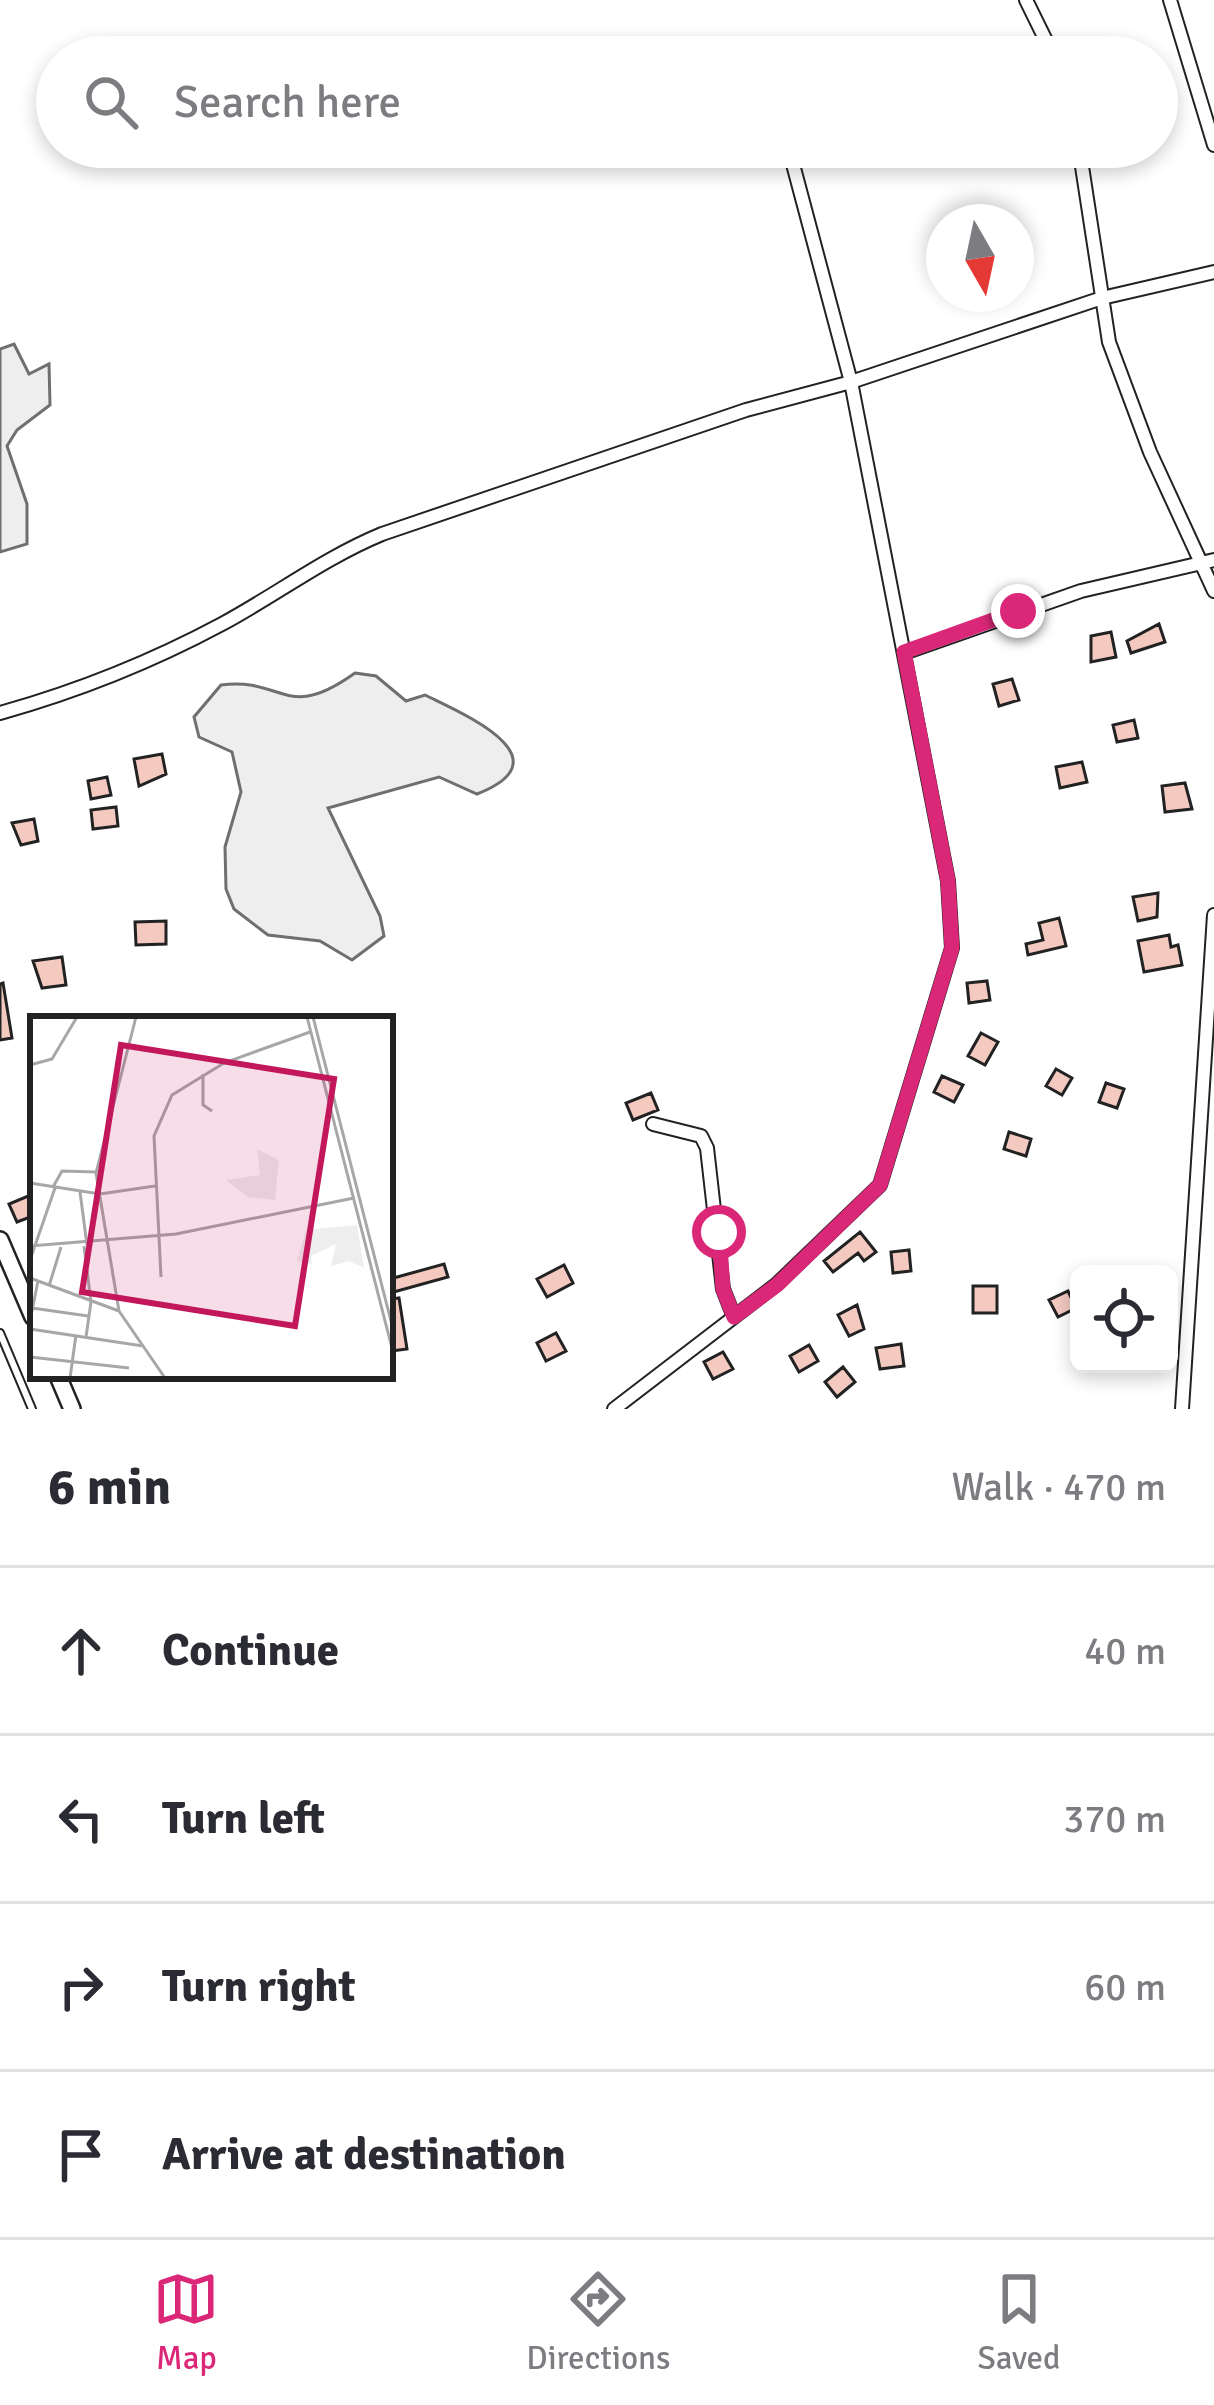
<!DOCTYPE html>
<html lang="en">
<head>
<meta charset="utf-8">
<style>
  body { margin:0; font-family:Signika,sans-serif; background:#f2f2f3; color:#2b2b33 }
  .controls { position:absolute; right:36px; bottom:36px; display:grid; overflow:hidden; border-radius:18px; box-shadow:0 6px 18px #0003 }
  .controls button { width:108px; height:108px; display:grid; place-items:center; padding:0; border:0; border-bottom:3px solid #e1e1e2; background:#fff; color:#2b2b33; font:60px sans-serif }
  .compass { position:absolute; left:926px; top:204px; width:108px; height:108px; border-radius:50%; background:#fff; box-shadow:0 6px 18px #0003; rotate:171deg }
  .stop { position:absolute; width:36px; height:36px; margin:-27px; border:9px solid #db2777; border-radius:50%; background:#fff }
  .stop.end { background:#db2777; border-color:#fff; box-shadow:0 3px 12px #0008 }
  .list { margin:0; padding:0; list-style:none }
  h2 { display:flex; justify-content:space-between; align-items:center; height:156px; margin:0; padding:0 48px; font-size:51px }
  h2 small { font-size:39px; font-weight:400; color:#7c7c81 }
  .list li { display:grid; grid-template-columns:78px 1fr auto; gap:36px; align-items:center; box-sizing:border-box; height:168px; padding:0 48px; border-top:3px solid #e1e1e2 }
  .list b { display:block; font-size:45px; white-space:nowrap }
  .list em { font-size:39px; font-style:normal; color:#7c7c81 }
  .icon { flex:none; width:66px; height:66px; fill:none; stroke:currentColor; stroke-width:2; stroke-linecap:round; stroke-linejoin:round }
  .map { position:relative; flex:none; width:1214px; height:1409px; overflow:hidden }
  .search { position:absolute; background:#fff; box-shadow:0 6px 18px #0003; left:36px; right:36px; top:36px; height:132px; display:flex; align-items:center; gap:30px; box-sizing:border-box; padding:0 42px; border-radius:66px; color:#7c7c81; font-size:45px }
  .sheet { height:828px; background:#fff }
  nav { display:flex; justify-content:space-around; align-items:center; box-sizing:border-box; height:168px; border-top:3px solid #e1e1e2; background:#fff; font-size:33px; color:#7c7c81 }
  nav a { display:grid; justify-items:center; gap:6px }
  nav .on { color:#db2777 }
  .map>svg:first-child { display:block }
  .green { fill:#eee; stroke:#6f6f6f; stroke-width:3 }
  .building { fill:#f3c9c0; stroke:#222; stroke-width:3 }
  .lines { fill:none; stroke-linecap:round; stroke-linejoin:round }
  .service-casing { stroke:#222; stroke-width:10 }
  .minor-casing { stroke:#222; stroke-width:16 }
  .tertiary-casing { stroke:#222; stroke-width:20 }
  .service { stroke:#fff; stroke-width:6 }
  .minor { stroke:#fff; stroke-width:12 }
  .tertiary { stroke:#fff; stroke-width:15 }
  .route { stroke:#db2777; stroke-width:15 }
  .inset-road { fill:none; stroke:#a7a7a7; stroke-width:3 }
  .view { fill:#c2185b; fill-opacity:0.15; stroke:#c2185b; stroke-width:6 }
  .inset-edge { fill:none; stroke:#222; stroke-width:6 }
</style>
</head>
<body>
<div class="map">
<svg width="1214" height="1409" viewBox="0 0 1214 1409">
  <rect width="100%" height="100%" fill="#fff"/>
  <path class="green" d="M14 344 29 374 49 364 50 405 17 430 7 446 27 504V544L0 552V349Z
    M355 673 376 676 406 701 425 695C461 713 569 758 477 794L439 777 328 808 380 916 384 936 352 960 320 941 268 935 234 909 226 889 225 847 241 792 232 752 199 737 194 717 221 685C285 677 285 723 355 673Z"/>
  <path class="building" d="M1159 624 1165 642 1131 653 1127 641Z
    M1111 632 1116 657 1091 662V636Z
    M1012 679 1019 700 999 706 993 684Z
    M1134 720 1138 738 1117 742 1113 725Z
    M162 754 166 774 139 786 134 759Z
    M1082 762 1087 782 1060 788 1056 767Z
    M107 777 111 795 91 799 88 781Z
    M1185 783 1192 809 1165 812 1162 786Z
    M116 807 118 826 93 829 91 810Z
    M34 819 38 841 21 845 12 823Z
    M1158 893 1157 917 1138 921 1133 897Z
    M1059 918 1066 946 1028 955 1026 944 1043 940 1039 923Z
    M166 921V944L136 945 135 922Z
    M1169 935 1171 947 1178 945 1182 965 1144 972 1138 941Z
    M62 957 66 985 42 988 33 961Z
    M987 981 990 1000 969 1003 967 983Z
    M3 983 12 1038 0 1040V984Z
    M981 1033 998 1042 985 1065 968 1056Z
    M1056 1069 1072 1078 1062 1095 1046 1086Z
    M942 1076 963 1085 954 1102 934 1092Z
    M1106 1083 1124 1089 1117 1108 1099 1102Z
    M651 1093 658 1110 633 1120 626 1103Z
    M1009 1132 1031 1139 1026 1156 1004 1149Z
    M33 1194V1216L17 1222 9 1204Z
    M860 1232 876 1252 864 1261 858 1253 833 1272 824 1261Z
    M909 1250 911 1271 893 1273 891 1252Z
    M444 1264 448 1277 390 1293V1279Z
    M564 1265 573 1283 547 1297 537 1279Z
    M973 1286H997V1313H973Z
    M1068 1291 1076 1308 1058 1317 1049 1300Z
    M399 1298 407 1349 391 1351 390 1299Z
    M857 1305 864 1329 849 1336 838 1315Z
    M556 1333 566 1351 546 1361 537 1343Z
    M901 1344 904 1366 880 1369 876 1348Z
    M809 1345 818 1361 799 1372 790 1356Z
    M723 1352 733 1369 713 1379 704 1362Z
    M843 1367 855 1382 837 1397 825 1382Z"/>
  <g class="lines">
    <g class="service-casing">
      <path id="service" d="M0 1333 32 1409"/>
    </g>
    <g class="minor-casing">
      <path id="minor" d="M1026 0 1054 57
        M1170 0 1214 145
        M1079 147 1109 342 1150 452 1214 591
        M904 653 1081 591 1214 560
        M0 713C75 692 153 661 222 624 276 595 324 558 382 534L746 410 851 382 1102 298 1214 272
        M653 1124 701 1136 707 1148 723 1289 734 1317
        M614 1409 777 1284 880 1185 952 948 948 881 851 382 790 153
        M1182 1409 1214 915"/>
    </g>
    <g class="tertiary-casing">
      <path id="tertiary" d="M0 1240 33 1317
        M58 1376 72 1409"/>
    </g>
    <use href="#service" class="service"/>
    <use href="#minor" class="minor"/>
    <use href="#tertiary" class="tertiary"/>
  </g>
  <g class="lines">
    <path class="route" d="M719 1232 723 1289 734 1317 777 1285 880 1185 952 948 948 881 904 652 1018 611"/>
  </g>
  <g transform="translate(30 1016)">
    <rect width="363" height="363" fill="#fff"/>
    <path d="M227 133 249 144 245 184 218 181 196 164 230 159ZM327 209 334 252 319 245 301 250 306 228 281 240 282 248 267 245 276 214Z" fill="#eee"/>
    <path class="inset-road" d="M106 1 66 157 89 295 135 362M277 1 363 336M283 1 363 313M0 49 22 43 47 1M173 58V89L182 95M0 167 70 178 125 170M23 171 32 155 66 156M50 176 57 229M0 230 146 218 324 182M54 230 61 286 56 321M0 244 25 172M131 261 124 120 142 79 194 47 280 16M0 262 89 295M19 270 31 231M2 292 58 300M0 305 8 265M0 313 113 330M0 341 99 352M40 362 46 319"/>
    <path class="view" d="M91 29 304 63 265 310 52 276Z"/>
    <rect width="363" height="363" class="inset-edge"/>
  </g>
</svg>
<div class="controls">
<button><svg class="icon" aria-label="locate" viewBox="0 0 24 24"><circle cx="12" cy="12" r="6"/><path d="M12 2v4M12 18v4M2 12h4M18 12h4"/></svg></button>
</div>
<svg class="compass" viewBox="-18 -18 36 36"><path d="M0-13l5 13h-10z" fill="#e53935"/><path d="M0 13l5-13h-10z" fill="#7c7c81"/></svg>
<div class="stop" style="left:719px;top:1232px"></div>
<div class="stop end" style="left:1018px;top:611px"></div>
<div class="search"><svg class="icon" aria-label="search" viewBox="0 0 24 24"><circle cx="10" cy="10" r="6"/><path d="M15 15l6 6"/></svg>Search here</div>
</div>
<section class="sheet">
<h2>6 min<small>Walk · 470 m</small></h2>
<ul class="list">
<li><svg class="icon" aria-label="ahead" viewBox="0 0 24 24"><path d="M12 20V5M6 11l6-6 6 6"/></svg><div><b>Continue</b></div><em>40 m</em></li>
<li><svg class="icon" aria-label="left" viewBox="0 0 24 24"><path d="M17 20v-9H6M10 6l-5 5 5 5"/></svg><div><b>Turn left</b></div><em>370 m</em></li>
<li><svg class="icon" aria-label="right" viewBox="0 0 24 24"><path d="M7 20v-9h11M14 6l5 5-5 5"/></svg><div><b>Turn right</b></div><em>60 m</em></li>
<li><svg class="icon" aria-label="arrive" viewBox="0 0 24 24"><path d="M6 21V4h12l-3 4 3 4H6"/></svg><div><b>Arrive at destination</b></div></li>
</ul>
</section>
<nav>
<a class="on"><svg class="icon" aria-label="map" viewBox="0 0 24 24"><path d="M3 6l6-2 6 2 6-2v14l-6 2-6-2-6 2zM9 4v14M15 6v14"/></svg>Map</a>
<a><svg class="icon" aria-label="directions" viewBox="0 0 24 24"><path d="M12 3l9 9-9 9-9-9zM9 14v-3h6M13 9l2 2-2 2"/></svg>Directions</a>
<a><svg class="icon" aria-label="saved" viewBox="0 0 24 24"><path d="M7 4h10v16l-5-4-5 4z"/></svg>Saved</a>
</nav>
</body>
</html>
